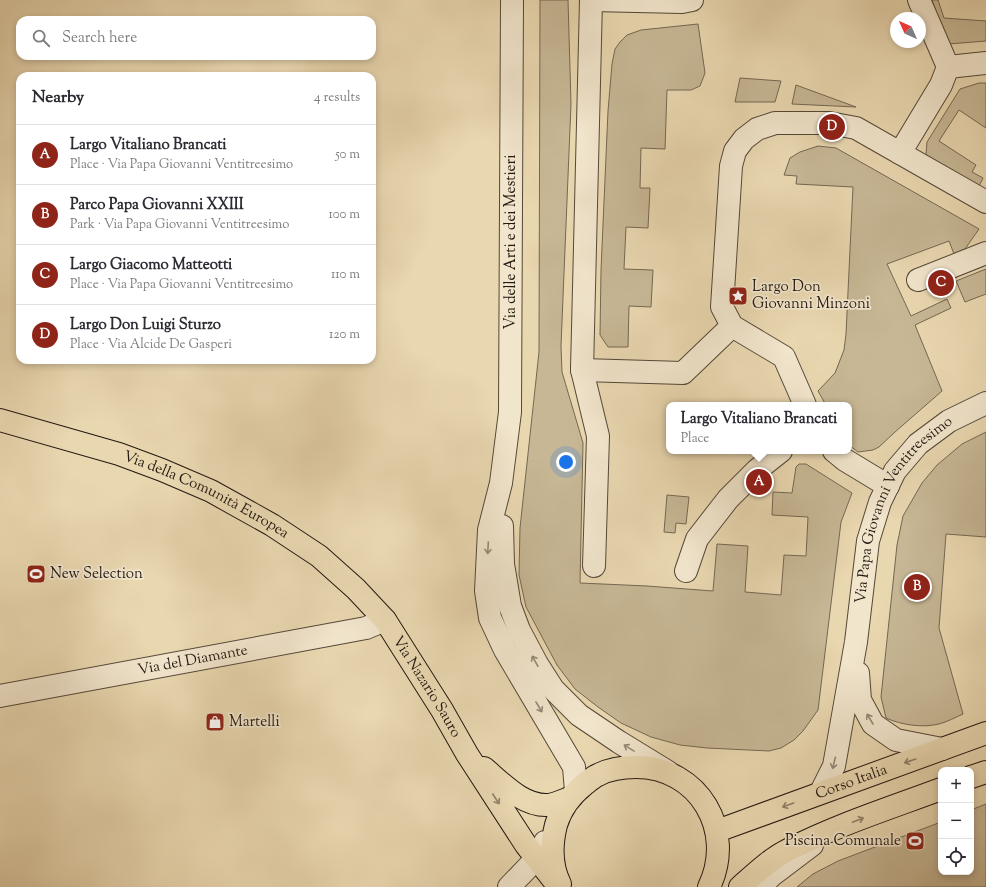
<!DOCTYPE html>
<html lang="en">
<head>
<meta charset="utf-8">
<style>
  body { margin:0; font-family:"Sorts Mill Goudy",serif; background:#f2f2f3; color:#2b2b33 }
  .controls { position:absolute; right:12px; bottom:12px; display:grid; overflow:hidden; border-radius:8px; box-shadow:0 2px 6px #0003 }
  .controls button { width:36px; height:36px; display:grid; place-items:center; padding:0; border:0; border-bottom:1px solid #e1e1e2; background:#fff; color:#2b2b33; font:20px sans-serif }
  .compass { position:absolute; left:890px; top:12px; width:36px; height:36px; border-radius:50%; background:#fff; box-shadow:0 2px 6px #0003; rotate:315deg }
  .you { position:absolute; left:566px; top:462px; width:14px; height:14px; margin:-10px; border:3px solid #fff; border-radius:50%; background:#1a73e8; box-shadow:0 0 0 6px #1a73e833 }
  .badge { display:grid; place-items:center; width:26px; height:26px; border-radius:50%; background:#8f2418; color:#fff; font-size:13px; font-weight:700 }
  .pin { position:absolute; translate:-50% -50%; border:2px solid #fff; box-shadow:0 1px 4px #0006 }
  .popup { position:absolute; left:666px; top:402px; width:186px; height:52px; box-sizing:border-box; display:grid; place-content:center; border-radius:8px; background:#fff; filter:drop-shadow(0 1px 3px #0005); font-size:13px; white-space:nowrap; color:#7c7c81 }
  .popup b { font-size:15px; color:#2b2b33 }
  .popup::after { content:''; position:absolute; left:50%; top:100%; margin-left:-8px; border:8px solid transparent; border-top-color:#fff }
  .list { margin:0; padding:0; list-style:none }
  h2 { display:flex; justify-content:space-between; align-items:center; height:52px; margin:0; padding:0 16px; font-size:17px }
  h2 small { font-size:13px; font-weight:400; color:#7c7c81 }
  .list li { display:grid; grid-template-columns:26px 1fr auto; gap:12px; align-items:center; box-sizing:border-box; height:60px; padding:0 16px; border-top:1px solid #e1e1e2 }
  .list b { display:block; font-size:15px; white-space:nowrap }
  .list p { margin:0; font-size:13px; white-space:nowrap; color:#7c7c81 }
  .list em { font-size:13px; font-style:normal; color:#7c7c81 }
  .icon { flex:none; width:22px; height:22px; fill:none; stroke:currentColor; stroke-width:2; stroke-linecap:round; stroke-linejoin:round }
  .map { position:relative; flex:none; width:986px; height:887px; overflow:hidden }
  .search { position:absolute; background:#fff; box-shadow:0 2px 6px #0003; left:16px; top:16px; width:360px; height:44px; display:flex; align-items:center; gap:10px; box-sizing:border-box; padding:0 14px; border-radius:12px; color:#7c7c81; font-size:15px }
  .panel { position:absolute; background:#fff; box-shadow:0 2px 6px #0003; left:16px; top:72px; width:360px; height:292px; border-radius:12px }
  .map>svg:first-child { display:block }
  .green { fill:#c7b795; stroke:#746852 }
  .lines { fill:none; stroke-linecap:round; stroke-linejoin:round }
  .minor-casing { stroke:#544838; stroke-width:24 }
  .major-casing { stroke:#221810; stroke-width:24 }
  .minor { stroke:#f1e5cc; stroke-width:22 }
  .major { stroke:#e9d7b0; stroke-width:22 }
  .oneway { stroke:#948977 }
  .oneway2 { stroke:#8f8168 }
  .labels { text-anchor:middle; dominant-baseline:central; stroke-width:3.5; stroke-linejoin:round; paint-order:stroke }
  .street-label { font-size:15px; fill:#221810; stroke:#f1e5cc }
  .poi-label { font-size:15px; fill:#221810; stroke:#f1e5cc; text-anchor:start }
</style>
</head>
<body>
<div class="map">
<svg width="986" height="887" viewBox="0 0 986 887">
  <rect width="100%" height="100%" fill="#e9d7b0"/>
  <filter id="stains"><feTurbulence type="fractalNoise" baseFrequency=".005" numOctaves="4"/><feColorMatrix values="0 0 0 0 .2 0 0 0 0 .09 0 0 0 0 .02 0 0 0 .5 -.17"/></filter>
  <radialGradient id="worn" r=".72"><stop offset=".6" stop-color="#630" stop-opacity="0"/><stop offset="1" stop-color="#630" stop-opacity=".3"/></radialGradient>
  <path class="green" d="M540 0H568L571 104 561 346 562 372 583 443 580 583 647 586 713 591 717 544 748 546 745 592 781 595 784 555 806 556 808 517 772 515 773 492 792 493 796 467 799 464H806L852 493 841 522 818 710 803 731 794 740 781 748 769 751 707 748 680 745 651 737 621 723 598 707 575 689 557 665 526 607 519 575 520 528 539 352Z
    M932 0H938L944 18 986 21V41L948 44Z
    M698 24 705 73 700 86 691 90H667L665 149 641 148 640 188H650L648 228 626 227 624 269 653 270 651 307 629 306 628 347H608L600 335 601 270 608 111 612 64 615 49 620 42 627 35 641 30Z
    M740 78 781 81 775 102H735Z
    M979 83H986V128L959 110 939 141 976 165 972 172 983 178 978 188 930 159 926 154 927 142 960 89Z
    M796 85 856 107 792 104Z
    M818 146 836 148 979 229 965 249 954 254 949 241 887 264 911 316 947 299 951 308 915 325 942 391 895 432 879 447 873 450 858 452 849 445V405H826L818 391 835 373 844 350 846 334 853 187 796 184 797 176 784 175 790 158 800 152Z
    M986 269V294L965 302 956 281Z
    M986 432V537L946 534 939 628 963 714C956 717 947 722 939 724 923 728 901 725 886 718L881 697 897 545 903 516 922 483 937 465 962 444Z
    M667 495 689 497 686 524 676 523 675 533 664 532Z
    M986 804V887H797L813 874 838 861 941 822V872H971V810Z"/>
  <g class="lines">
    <g class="minor-casing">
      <g id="minor">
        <path d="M512 0 510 412 501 483 489 530 486 591 490 618 505 650 574 767 576 791"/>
        <path d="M591 0 582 370 598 436 594 566"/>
        <path d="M591 0 682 2 692 0"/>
        <path d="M919 0 948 67 986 63"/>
        <path d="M900 153 941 85 948 67"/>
        <path d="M918 280 986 253"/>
        <path d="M582 370 683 373 732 326"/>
        <path d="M805 405 784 357 732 326 722 307 731 166 735 151 744 139 757 129 775 123H829L856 128 986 202"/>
        <path d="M834 451 845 460 888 486"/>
        <path d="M502 526 503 564 510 606 519 630 537 664 553 689 579 715 619 742 668 772"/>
        <path d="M686 571 697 539 728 499 757 470 781 451"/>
        <path d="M858 673 860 700 873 724 896 740 942 749"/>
        <path id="s1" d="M0 696 366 628 385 620"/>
        <path id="s2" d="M821 792 834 766 856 642 868 541 880 502 895 471 918 444 949 421 986 403"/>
        <path d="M509 887 536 859 545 842"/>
        <path d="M761 887 771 876 812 845"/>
      </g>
    </g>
    <g class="major-casing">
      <g id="major">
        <path id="s3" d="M0 420 119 454 162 470 211 491 272 525 319 556 356 589 385 620 442 710 467 754 526 845 559 887"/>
        <path d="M484 768C502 783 523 807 549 805 556 804 564 800 570 798"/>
        <path d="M971 777 986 772"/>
        <path id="s4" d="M717 831 986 733"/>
        <path d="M560 884C551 866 551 845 556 825 561 808 571 795 585 784 589 781 593 777 598 775 609 769 623 767 636 767 699 767 736 831 709 887"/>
        <path d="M740 887C755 874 770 859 788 850 837 825 890 808 941 789"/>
      </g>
    </g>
    <use href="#minor" class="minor"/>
    <use href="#major" class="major"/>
  </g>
  <defs><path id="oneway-shaft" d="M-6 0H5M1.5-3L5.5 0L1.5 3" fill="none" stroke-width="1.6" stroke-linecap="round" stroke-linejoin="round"/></defs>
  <g class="oneway">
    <use href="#oneway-shaft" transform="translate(488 548) rotate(93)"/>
    <use href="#oneway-shaft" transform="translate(535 661) rotate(-119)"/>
    <use href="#oneway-shaft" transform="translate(539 707) rotate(59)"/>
    <use href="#oneway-shaft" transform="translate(870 719) rotate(-121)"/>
    <use href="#oneway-shaft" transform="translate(629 748) rotate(-149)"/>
    <use href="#oneway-shaft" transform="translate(834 763) rotate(104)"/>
  </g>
  <g class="oneway2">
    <use href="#oneway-shaft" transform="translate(910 761) rotate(161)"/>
    <use href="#oneway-shaft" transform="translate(496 799) rotate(57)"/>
    <use href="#oneway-shaft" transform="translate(788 805) rotate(160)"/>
    <use href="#oneway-shaft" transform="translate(858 820) rotate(-21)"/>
  </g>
  <defs>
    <g id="sight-square" transform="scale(1)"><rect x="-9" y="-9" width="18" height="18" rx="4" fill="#8f2418" stroke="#f1e5cc"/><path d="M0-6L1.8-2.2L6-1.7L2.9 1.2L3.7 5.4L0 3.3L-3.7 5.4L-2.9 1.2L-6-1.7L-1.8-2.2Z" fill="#fff"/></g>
    <g id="stadium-square" transform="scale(1)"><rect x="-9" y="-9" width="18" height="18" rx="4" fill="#8f2418" stroke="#f1e5cc"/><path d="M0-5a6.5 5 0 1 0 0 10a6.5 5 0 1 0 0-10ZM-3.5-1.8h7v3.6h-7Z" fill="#fff"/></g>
    <g id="shop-square" transform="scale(1)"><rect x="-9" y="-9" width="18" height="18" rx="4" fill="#8f2418" stroke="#f1e5cc"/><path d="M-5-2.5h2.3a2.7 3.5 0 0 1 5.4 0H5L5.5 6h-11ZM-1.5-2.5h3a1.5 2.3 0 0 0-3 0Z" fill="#fff"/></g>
  </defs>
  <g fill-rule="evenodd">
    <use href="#sight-square" x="738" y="296"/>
    <use href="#stadium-square" x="36" y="574"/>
    <use href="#shop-square" x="215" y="722"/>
    <use href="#stadium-square" x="915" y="841"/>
  </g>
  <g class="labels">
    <g class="street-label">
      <text transform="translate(511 242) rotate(-90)">Via delle Arti e dei Mestieri</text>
      <text stroke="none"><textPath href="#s3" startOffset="220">Via della Comunità Europea</textPath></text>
      <text stroke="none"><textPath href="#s2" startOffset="301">Via Papa Giovanni Ventitreesimo</textPath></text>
      <text stroke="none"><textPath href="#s1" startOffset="196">Via del Diamante</textPath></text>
      <text stroke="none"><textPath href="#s3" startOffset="520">Via Nazario Sauro</textPath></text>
      <text stroke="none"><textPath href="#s4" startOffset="143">Corso Italia</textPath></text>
    </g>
    <g class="poi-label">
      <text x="752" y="287">Largo Don<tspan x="752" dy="17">Giovanni Minzoni</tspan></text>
      <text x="50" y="574">New Selection</text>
      <text x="229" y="722">Martelli</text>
      <text x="901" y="841" text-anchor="end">Piscina Comunale</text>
    </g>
  </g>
  <rect width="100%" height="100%" filter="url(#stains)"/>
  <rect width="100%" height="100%" fill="url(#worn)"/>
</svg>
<div class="controls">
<button>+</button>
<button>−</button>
<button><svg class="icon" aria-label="locate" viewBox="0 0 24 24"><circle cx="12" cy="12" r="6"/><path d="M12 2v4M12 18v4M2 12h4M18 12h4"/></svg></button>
</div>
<svg class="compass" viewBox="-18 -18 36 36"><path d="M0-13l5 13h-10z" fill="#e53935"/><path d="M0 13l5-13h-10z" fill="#7c7c81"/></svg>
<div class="you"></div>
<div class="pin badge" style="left:759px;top:482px">A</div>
<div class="popup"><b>Largo Vitaliano Brancati</b>Place</div>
<div class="pin badge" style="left:917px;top:587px">B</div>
<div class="pin badge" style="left:941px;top:283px">C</div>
<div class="pin badge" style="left:832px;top:127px">D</div>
<div class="search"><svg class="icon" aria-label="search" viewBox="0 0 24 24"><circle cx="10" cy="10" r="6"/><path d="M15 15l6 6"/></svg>Search here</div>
<section class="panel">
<h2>Nearby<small>4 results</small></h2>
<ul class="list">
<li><span class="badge">A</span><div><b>Largo Vitaliano Brancati</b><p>Place · Via Papa Giovanni Ventitreesimo</p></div><em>50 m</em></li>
<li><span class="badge">B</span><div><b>Parco Papa Giovanni XXIII</b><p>Park · Via Papa Giovanni Ventitreesimo</p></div><em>100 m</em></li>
<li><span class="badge">C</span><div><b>Largo Giacomo Matteotti</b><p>Place · Via Papa Giovanni Ventitreesimo</p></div><em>110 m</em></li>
<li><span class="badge">D</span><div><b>Largo Don Luigi Sturzo</b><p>Place · Via Alcide De Gasperi</p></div><em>120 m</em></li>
</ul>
</section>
</div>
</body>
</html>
